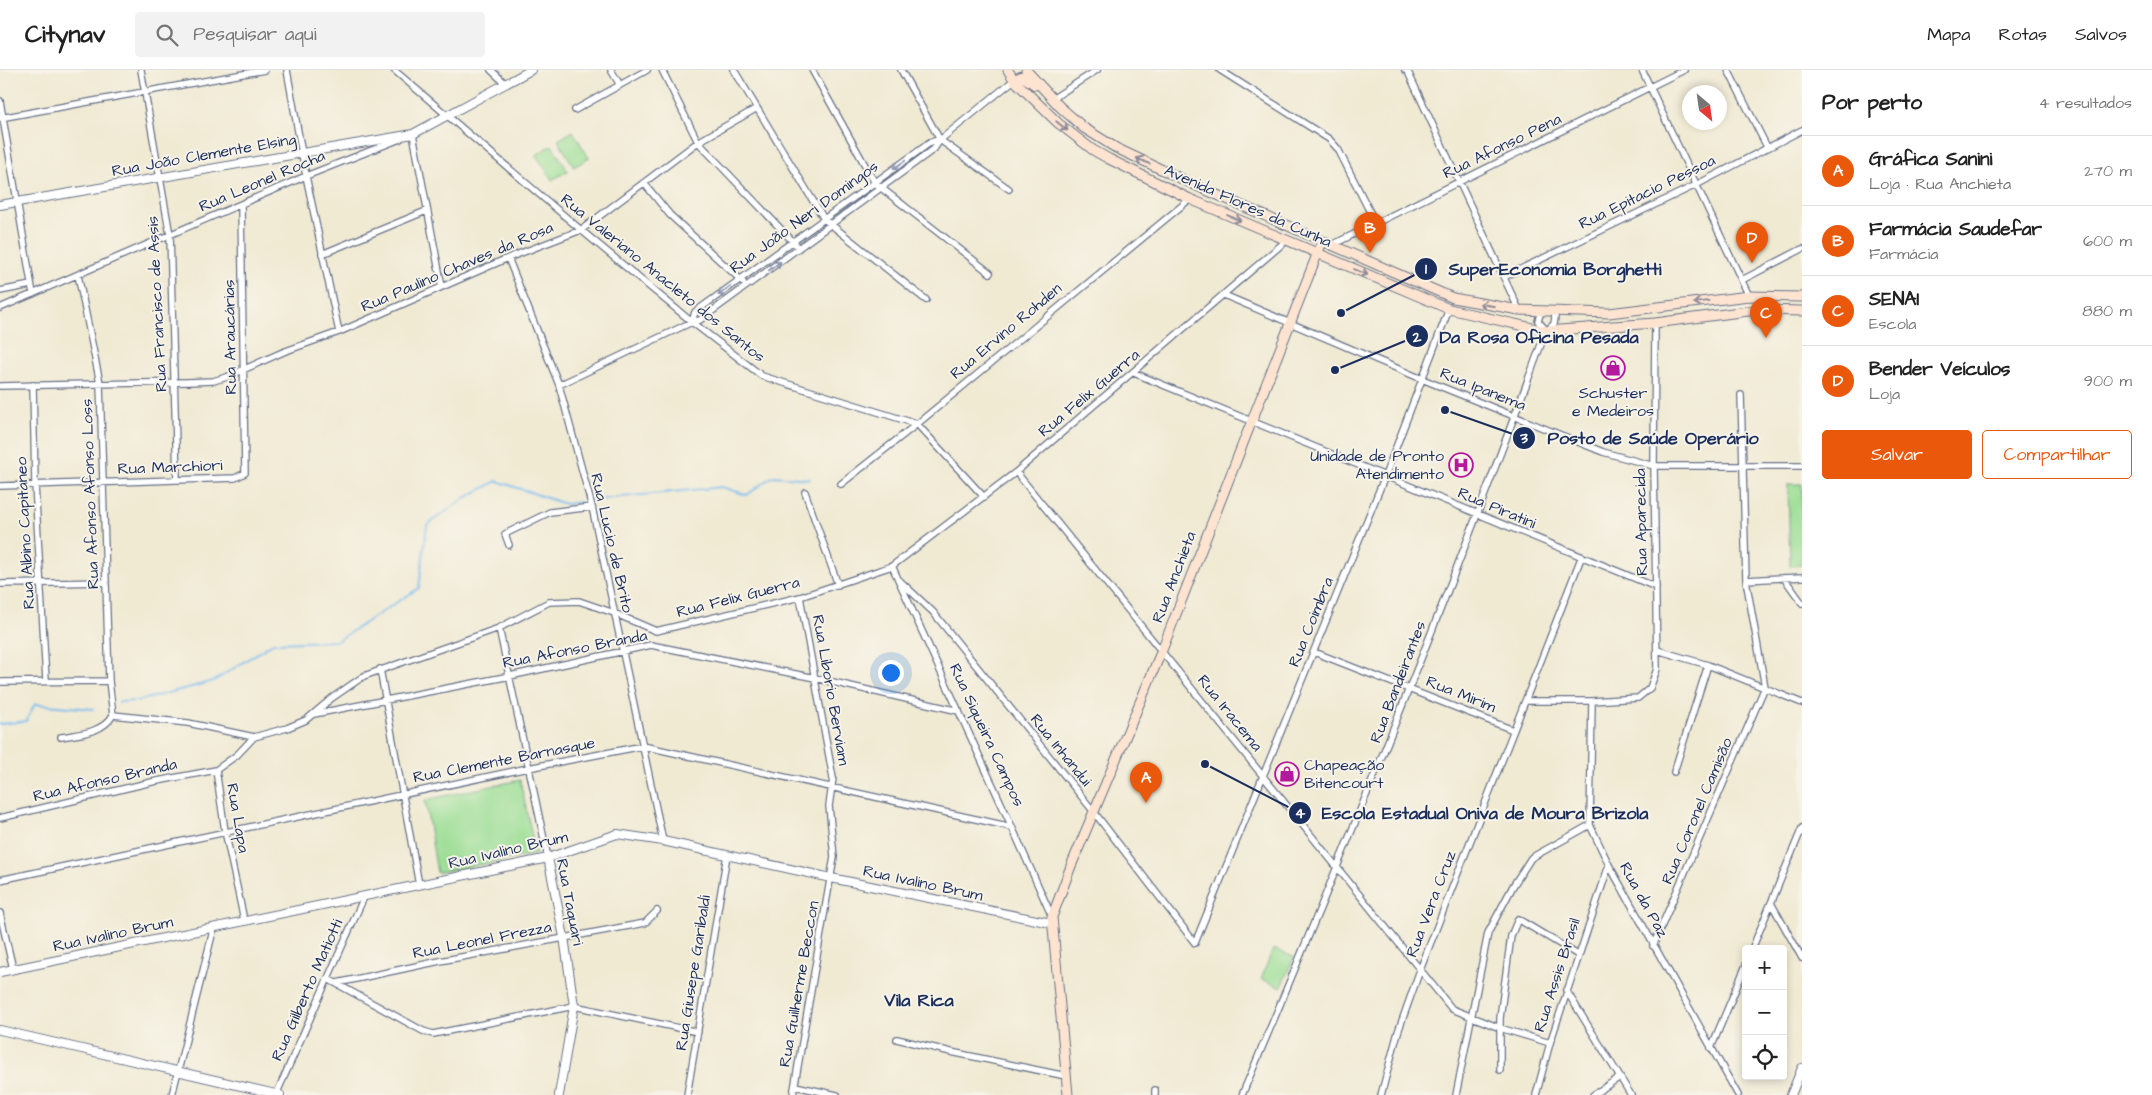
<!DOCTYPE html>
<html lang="pt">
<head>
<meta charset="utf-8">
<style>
  body { margin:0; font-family:"Architects Daughter",sans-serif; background:#f2f2f2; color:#222 }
  .controls { position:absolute; right:15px; bottom:15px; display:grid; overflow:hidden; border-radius:5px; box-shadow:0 2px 8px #0003 }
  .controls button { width:45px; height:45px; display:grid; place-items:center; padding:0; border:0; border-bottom:1px solid #e0e0e0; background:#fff; color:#222; font:25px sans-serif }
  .compass { position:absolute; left:1682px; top:15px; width:45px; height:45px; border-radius:50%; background:#fff; box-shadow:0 2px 8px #0003; rotate:151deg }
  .you { position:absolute; left:890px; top:602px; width:18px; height:18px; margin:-12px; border:4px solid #fff; border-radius:50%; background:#1a73e8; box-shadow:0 0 0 8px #1a73e833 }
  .badge { display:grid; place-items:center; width:32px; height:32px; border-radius:50%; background:#ea580c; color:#fff; font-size:16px; font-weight:700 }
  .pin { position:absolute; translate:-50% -41px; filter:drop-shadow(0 1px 2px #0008) }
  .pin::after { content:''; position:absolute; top:26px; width:18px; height:15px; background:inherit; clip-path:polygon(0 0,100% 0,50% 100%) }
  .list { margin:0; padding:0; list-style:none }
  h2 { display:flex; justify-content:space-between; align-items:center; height:65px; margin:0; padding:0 20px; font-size:21px }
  h2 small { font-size:16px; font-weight:400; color:#767676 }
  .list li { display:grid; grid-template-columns:32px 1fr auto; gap:15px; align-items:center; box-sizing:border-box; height:70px; padding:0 20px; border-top:1px solid #e0e0e0 }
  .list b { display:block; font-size:19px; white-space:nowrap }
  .list p { margin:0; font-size:16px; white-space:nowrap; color:#767676 }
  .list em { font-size:16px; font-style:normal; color:#767676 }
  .actions { display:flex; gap:10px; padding:15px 20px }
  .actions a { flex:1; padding:11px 0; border:1px solid #ea580c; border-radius:5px; text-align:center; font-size:18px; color:#ea580c }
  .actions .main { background:#ea580c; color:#fff }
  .icon { flex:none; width:28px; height:28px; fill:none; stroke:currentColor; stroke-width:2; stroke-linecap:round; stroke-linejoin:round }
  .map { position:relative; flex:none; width:1802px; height:1025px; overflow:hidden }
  header { display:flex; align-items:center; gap:30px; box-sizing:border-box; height:70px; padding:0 25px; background:#fff; border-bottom:1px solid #e0e0e0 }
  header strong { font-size:24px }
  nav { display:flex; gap:28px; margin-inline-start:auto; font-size:18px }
  .search { width:350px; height:45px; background:#f2f2f2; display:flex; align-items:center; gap:12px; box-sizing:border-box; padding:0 18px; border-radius:5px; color:#767676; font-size:19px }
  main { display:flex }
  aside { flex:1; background:#fff }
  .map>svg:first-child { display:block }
  .pitch { fill:#9cde95; stroke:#5c867a }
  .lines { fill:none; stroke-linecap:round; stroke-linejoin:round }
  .stream { stroke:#7abcef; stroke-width:2 }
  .minor-casing { stroke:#667087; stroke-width:8 }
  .tertiary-casing { stroke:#667087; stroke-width:10 }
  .secondary-casing { stroke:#667087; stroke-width:11 }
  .minor { stroke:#fff; stroke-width:5.5 }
  .tertiary { stroke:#fff; stroke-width:8 }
  .secondary { stroke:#fde4d1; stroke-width:9 }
  .oneway { stroke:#8c8a98 }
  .oneway2 { stroke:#8d97ae }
  .labels { text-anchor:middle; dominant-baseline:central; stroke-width:4; stroke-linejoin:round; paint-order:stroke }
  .street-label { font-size:16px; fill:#1b2f5e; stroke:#f7f3e8 }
  .poi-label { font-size:16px; fill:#1b2f5e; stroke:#f7f3e8 }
  .neighbourhood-label { font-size:18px; font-weight:bold; fill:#1b2f5e; stroke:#f7f3e8 }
  .leader { fill:none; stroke:#1b2f5e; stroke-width:2 }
  .callout-dot { fill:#1b2f5e; stroke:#f7f3e8; stroke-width:2 }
  .mark-label { font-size:15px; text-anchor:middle; font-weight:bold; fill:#fff }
  .callout-label { font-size:18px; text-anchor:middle; font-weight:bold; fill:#1b2f5e; stroke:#f7f3e8; stroke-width:4; stroke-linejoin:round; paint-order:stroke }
</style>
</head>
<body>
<header>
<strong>Citynav</strong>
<div class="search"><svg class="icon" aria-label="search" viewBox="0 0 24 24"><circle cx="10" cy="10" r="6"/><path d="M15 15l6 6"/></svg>Pesquisar aqui</div>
<nav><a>Mapa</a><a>Rotas</a><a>Salvos</a></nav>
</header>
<main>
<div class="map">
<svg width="1802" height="1025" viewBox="0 0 1802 1025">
  <rect width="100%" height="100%" fill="#f7f3e8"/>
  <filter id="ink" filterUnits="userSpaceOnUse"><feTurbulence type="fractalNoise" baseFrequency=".02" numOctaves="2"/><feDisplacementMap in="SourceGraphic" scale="10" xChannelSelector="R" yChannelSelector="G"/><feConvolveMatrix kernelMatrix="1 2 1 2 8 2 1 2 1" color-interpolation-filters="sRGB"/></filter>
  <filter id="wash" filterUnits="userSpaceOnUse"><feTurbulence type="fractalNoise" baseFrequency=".0096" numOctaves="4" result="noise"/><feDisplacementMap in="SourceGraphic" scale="20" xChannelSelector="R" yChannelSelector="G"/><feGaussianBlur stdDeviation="1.12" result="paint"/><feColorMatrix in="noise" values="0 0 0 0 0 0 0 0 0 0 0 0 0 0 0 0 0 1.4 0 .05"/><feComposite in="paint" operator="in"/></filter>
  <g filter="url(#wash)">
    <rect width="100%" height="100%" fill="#f0ead3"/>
    <path class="pitch" d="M573 61 589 88 574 97 558 70Z
      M552 75 568 101 552 110 536 85Z
      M1788 414H1802V495L1790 496Z
      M520 710 536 784 437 803 425 730Z
      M1273 879 1294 887 1281 917 1261 909Z"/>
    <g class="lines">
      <path class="stream" d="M602 429 722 417 747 425 773 406 810 409
        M119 632 138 631 214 611 273 573 337 571 419 518 427 455 465 428 497 411 565 434 580 432
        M0 654 26 651 35 634 93 639"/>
    </g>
  </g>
  <g filter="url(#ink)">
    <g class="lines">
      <g class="minor-casing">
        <path id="minor" d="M141 0 170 165 177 409
          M287 0 306 106 339 262
          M394 0 581 160 692 252 762 306 917 354 984 427
          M491 0 506 14
          M611 0 620 15
          M662 0 698 72 799 178
          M734 0 824 149 926 230
          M812 0 875 113 990 203
          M901 0 940 70 1009 119
          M1220 0 1329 69 1338 79 1376 154
          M1405 0 1408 2 1519 240
          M1642 0 1749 226
          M1728 0 1767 77
          M1052 29 1097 0
          M0 31 33 224
          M575 40 647 0
          M0 48 265 0
          M411 64H413L442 217
          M644 113 670 145 743 212
          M1332 175 1684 0
          M322 184 426 141
          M508 188 559 315 592 437 663 771
          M78 205 100 313 109 611 113 645
          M1504 207 1698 114 1802 60
          M1742 210 1802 179
          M0 221 31 215
          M1224 225 1422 309 1603 382 1654 396H1802
          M0 238 306 106 400 69
          M1541 241 1538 251 1546 260
          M692 252 695 242 931 72 939 70
          M1546 261 1554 254 1555 247 1553 241
          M1134 303 1656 517
          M33 315 35 414 46 610
          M559 315 692 252 700 250 934 79 940 70 1014 10
          M0 316 188 312 213 311 227 307 283 282 339 262 508 188 581 160 698 72 757 38
          M1741 325 1746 510 1765 617
          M1016 402 1452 939 1500 958 1550 973
          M841 414 917 354 1190 129
          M0 416 235 408 245 403 241 135
          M805 422 838 515
          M509 475 505 464 550 442 592 437
          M892 496 1012 757 1052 847
          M1784 508 1802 533
          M899 510 933 542 1094 742 1195 873
          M1746 510 1802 507
          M0 514 106 512
          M499 558 548 788
          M1657 580 1708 595 1802 633
          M1314 582 1513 660
          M380 599 419 815
          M0 612 109 611
          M1526 631H1592L1638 628 1650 618 1657 599 1654 396 1655 253
          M1592 631 1590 755 1609 795 1738 1025
          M314 644 510 606 651 575 815 608 959 641
          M113 645 188 653 254 667 287 658 306 650 332 628 364 606 499 558 549 532 579 531 614 543 656 561 800 527 892 496 1016 402 1287 170
          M61 667C79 664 103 663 113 645
          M216 700 225 761 244 850
          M1674 702 1708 595
          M0 748 152 712 216 700 237 685 254 667
          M0 810 528 698 643 676 1012 757
          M1771 833 1802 888
          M0 843 13 899
          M1195 873 1385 406 1449 239
          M1653 876 1765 617
          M1752 879 1802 758
          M328 909 423 961 433 964 574 936 698 962
          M337 913 440 891 645 853 657 841
          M1566 920 1631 1025
          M897 969 951 982 1066 1006
          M1711 978 1746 895
          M1500 1000V948L1511 866 1518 849 1578 885
          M795 1016 837 1025
          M1155 1020V1025
          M172 1025 214 857
          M276 1025 364 827
          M687 1025 727 785
          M793 1025 834 787 829 736 833 708 800 527
          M1242 1025C1349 772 1452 518 1546 261
          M1381 1025 1398 962 1420 900 1581 488
          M1456 1025 1488 863 1513 816 1531 788 1590 755
          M1536 1025 1550 973 1609 795
          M1593 1025 1620 1007"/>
      </g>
      <g class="tertiary-casing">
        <path id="tertiary" d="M0 135 413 64 531 0
          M548 788 564 867 574 936 559 1025
          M0 902 548 788 617 764 663 771 831 808 1051 853
          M0 960 280 1025
          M1791 1025 1802 998"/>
      </g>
      <g class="secondary-casing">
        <path id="secondary" d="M1008 0 1014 10 1058 53 1093 80 1109 89 1190 129 1449 239 1546 261 1655 253 1756 240 1802 241
          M1026 0 1060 37 1084 58 1116 78 1199 117 1453 228 1519 240 1609 243 1749 226 1802 227
          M1014 10 1022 6 1035 15
          M1068 1025 1052 847 1071 796 1162 580 1322 172"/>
      </g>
      <use href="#minor" class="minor"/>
      <use href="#tertiary" class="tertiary"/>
      <use href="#secondary" class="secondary"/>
    </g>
    <defs><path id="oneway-shaft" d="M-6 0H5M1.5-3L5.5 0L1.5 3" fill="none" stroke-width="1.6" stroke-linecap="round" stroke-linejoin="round" transform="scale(1.25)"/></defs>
    <g class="oneway">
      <use href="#oneway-shaft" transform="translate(1062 56) rotate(39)"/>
      <use href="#oneway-shaft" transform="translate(1143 91) rotate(-155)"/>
      <use href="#oneway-shaft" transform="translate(1234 148) rotate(23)"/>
      <use href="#oneway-shaft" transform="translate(1361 202) rotate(23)"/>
      <use href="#oneway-shaft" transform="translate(1701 232) rotate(172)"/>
      <use href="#oneway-shaft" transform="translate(1487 235) rotate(-170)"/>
    </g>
    <g class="oneway2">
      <use href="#oneway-shaft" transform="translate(899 95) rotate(144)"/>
      <use href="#oneway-shaft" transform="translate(775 196) rotate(-36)"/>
      <use href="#oneway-shaft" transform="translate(724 221) rotate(144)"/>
    </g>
  </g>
  <defs>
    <g id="shop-ring" transform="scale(1.25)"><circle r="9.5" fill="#f7f3e8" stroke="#b5179e" stroke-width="1.5"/><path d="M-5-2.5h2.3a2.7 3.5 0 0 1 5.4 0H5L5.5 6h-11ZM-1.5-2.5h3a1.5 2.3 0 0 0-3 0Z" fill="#b5179e"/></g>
    <g id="hospital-ring" transform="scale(1.25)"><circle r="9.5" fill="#f7f3e8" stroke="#b5179e" stroke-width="1.5"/><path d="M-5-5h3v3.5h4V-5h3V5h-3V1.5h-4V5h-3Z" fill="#b5179e"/></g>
  </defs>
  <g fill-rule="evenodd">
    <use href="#shop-ring" x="1613" y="298"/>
    <use href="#hospital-ring" x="1461" y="395"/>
    <use href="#shop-ring" x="1287" y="704"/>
  </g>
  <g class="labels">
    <g class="street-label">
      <text transform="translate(1502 76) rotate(-26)">Rua Afonso Pena</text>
      <text transform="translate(204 85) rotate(-10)">Rua João Clemente Elsing</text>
      <text transform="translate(262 111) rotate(-23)">Rua Leonel Rocha</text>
      <text transform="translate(1647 122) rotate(-26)">Rua Epitacio Pessoa</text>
      <text transform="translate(1248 136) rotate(24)">Avenida Flores da Cunha</text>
      <text transform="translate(804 147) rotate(-36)">Rua João Neri Domingos</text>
      <text transform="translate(457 197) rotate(-23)">Rua Paulino Chaves da Rosa</text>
      <text transform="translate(663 208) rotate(39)">Rua Valeriano Anacleto dos Santos</text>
      <text transform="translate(157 234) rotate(-93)">Rua Francisco de Assis</text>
      <text transform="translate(1006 261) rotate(-40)">Rua Ervino Rohden</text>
      <text transform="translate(230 267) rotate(-91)">Rua Araucárias</text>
      <text transform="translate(1483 319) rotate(22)">Rua Ipanema</text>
      <text transform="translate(1089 323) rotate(-40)">Rua Felix Guerra</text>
      <text transform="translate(170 397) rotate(-2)">Rua Marchiori</text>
      <text transform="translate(90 424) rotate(-92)">Rua Afonso Afonso Loss</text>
      <text transform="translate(1497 438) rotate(23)">Rua Piratini</text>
      <text transform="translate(1641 452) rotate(-91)">Rua Aparecida</text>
      <text transform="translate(25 463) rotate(-93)">Rua Albino Capitaneo</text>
      <text transform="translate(612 473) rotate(77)">Rua Lucio de Brito</text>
      <text transform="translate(1174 507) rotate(-69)">Rua Anchieta</text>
      <text transform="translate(738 527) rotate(-14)">Rua Felix Guerra</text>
      <text transform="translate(1311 552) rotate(-68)">Rua Coimbra</text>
      <text transform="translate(575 579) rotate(-11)">Rua Afonso Branda</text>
      <text transform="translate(1398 612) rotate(-69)">Rua Bandeirantes</text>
      <text transform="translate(831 620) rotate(80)">Rua Liborio Berviam</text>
      <text transform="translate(1461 624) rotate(22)">Rua Mirim</text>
      <text transform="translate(1230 643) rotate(51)">Rua Iracema</text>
      <text transform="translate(987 665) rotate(65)">Rua Siqueira Campos</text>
      <text transform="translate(1061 680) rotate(51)">Rua Inhandui</text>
      <text transform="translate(504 690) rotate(-11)">Rua Clemente Barnasque</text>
      <text transform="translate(105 710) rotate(-13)">Rua Afonso Branda</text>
      <text transform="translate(1697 741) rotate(-67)">Rua Coronel Camisão</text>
      <text transform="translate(238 748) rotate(80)">Rua Lapa</text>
      <text transform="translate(508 780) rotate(-13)">Rua Ivalino Brum</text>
      <text transform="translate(923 813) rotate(12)">Rua Ivalino Brum</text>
      <text transform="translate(1644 830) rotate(61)">Rua da Paz</text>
      <text transform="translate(570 832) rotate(79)">Rua Taquari</text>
      <text transform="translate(1431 834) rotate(-69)">Rua Vera Cruz</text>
      <text transform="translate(113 864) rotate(-12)">Rua Ivalino Brum</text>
      <text transform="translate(482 870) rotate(-11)">Rua Leonel Frezza</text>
      <text transform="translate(693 903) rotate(-81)">Rua Giusepe Garibaldi</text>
      <text transform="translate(1557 905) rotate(-72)">Rua Assis Brasil</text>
      <text transform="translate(799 914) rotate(-80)">Rua Guilherme Beccon</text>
      <text transform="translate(307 920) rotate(-66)">Rua Gilberto Matiotti</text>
    </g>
    <g class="poi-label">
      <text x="1613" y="323">Schuster<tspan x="1613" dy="18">e Medeiros</tspan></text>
      <text x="1444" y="386" text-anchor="end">Unidade de Pronto<tspan x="1444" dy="18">Atendimento</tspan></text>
      <text x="1304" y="695" text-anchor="start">Chapeação<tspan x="1304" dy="18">Bitencourt</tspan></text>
    </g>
    <g class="neighbourhood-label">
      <text x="919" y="930">Vila Rica</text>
    </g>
  </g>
  <path class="leader" d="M1341 243L1426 199M1335 300L1417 266M1445 340L1524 368M1205 694L1300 743"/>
  <g class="callout-dot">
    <circle cx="1341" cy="243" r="5"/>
    <circle cx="1335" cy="300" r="5"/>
    <circle cx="1445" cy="340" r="5"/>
    <circle cx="1205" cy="694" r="5"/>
    <circle cx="1426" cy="199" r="12"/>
    <circle cx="1417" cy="266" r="12"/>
    <circle cx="1524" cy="368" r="12"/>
    <circle cx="1300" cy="743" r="12"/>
  </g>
  <g class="mark-label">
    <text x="1426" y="204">1</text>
    <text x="1417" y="272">2</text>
    <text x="1524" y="373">3</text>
    <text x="1300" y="748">4</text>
  </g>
  <g class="callout-label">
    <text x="1555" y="205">SuperEconomia Borghetti</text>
    <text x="1539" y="273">Da Rosa Oficina Pesada</text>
    <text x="1653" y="374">Posto de Saúde Operário</text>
    <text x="1485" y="749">Escola Estadual Oniva de Moura Brizola</text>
  </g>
</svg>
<div class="controls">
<button>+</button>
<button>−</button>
<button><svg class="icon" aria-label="locate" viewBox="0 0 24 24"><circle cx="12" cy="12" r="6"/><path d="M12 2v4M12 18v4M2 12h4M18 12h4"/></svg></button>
</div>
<svg class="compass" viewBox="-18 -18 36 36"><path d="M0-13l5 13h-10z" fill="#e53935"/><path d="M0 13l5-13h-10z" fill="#767676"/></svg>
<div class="you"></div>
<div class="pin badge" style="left:1146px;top:733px">A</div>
<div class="pin badge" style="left:1370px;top:183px">B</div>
<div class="pin badge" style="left:1766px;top:268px">C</div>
<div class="pin badge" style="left:1752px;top:193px">D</div>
</div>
<aside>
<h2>Por perto<small>4 resultados</small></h2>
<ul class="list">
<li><span class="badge">A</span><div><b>Gráfica Sanini</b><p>Loja · Rua Anchieta</p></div><em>270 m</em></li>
<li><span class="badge">B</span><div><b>Farmácia Saudefar</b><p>Farmácia</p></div><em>600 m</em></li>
<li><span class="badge">C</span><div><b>SENAI</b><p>Escola</p></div><em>880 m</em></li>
<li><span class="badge">D</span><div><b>Bender Veículos</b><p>Loja</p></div><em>900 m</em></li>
</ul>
<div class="actions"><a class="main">Salvar</a><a>Compartilhar</a></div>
</aside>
</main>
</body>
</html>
